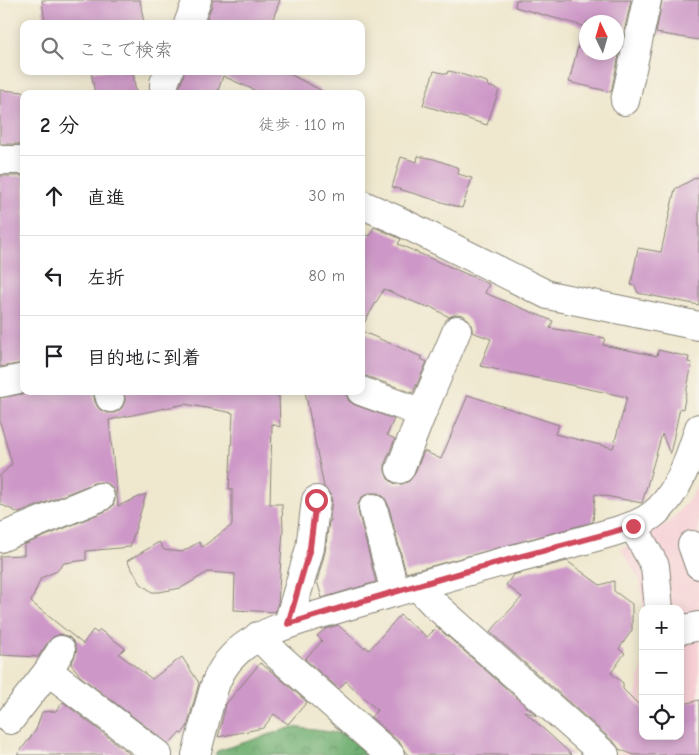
<!DOCTYPE html>
<html lang="ja">
<head>
<meta charset="utf-8">
<style>
  body { margin:0; font-family:"Comic Neue","Klee One",sans-serif; background:#f2f2f2; color:#202124 }
  .controls { position:absolute; right:15px; bottom:15px; display:grid; overflow:hidden; border-radius:10px; box-shadow:0 2px 12px #0003 }
  .controls button { width:45px; height:45px; display:grid; place-items:center; padding:0; border:0; border-bottom:1px solid #e0e0e0; background:#fff; color:#202124; font:25px sans-serif }
  .compass { position:absolute; left:579px; top:15px; width:45px; height:45px; border-radius:50%; background:#fff; box-shadow:0 2px 12px #0003; rotate:355deg }
  .stop { position:absolute; width:15px; height:15px; margin:-11px; border:4px solid #d1495b; border-radius:50%; background:#fff }
  .stop.end { background:#d1495b; border-color:#fff; box-shadow:0 1px 5px #0008 }
  .list { margin:0; padding:0; list-style:none }
  h2 { display:flex; justify-content:space-between; align-items:center; height:65px; margin:0; padding:0 20px; font-size:21px }
  h2 small { font-size:16px; font-weight:400; color:#757577 }
  .list li { display:grid; grid-template-columns:32px 1fr auto; gap:15px; align-items:center; box-sizing:border-box; height:80px; padding:0 20px; border-top:1px solid #e0e0e0 }
  .list b { display:block; font-size:19px; white-space:nowrap }
  .list em { font-size:16px; font-style:normal; color:#757577 }
  .icon { flex:none; width:28px; height:28px; fill:none; stroke:currentColor; stroke-width:2; stroke-linecap:round; stroke-linejoin:round }
  .map { position:relative; flex:none; width:699px; height:755px; overflow:hidden }
  .search { position:absolute; background:#fff; box-shadow:0 2px 12px #0003; left:20px; top:20px; width:345px; height:55px; display:flex; align-items:center; gap:12px; box-sizing:border-box; padding:0 18px; border-radius:10px; color:#757577; font-size:19px }
  .panel { position:absolute; background:#fff; box-shadow:0 2px 12px #0003; left:20px; top:90px; width:345px; height:305px; border-radius:10px }
  .map>svg:first-child { display:block }
  .built { fill:#f7cfd5 }
  .forest { fill:url(#forest-crowns); stroke:#466646 }
  .building { fill:#cd97c7; fill-rule:evenodd }
  .lines { fill:none; stroke-linecap:round; stroke-linejoin:round }
  .minor-casing { stroke:#868276; stroke-width:30 }
  .minor { stroke:#fff; stroke-width:28 }
  .route { stroke:#d1495b; stroke-width:6 }
</style>
</head>
<body>
<div class="map">
<svg width="699" height="755" viewBox="0 0 699 755">
  <defs>
    <pattern id="forest-crowns" width="20" height="18" patternUnits="userSpaceOnUse" patternTransform="scale(1.25)"><rect width="20" height="18" fill="#70af71"/><path d="M2 6a3 3 0 1 1 6 0M12 15a3 3 0 1 1 6 0" fill="none" stroke="#5b8e5c"/></pattern>
  </defs>
  <rect width="100%" height="100%" fill="#f7f3e8"/>
  <filter id="ink" filterUnits="userSpaceOnUse"><feTurbulence type="fractalNoise" baseFrequency=".02" numOctaves="2"/><feDisplacementMap in="SourceGraphic" scale="10" xChannelSelector="R" yChannelSelector="G"/><feConvolveMatrix kernelMatrix="1 2 1 2 8 2 1 2 1" color-interpolation-filters="sRGB"/></filter>
  <filter id="wash" filterUnits="userSpaceOnUse"><feTurbulence type="fractalNoise" baseFrequency=".0096" numOctaves="4" result="noise"/><feDisplacementMap in="SourceGraphic" scale="20" xChannelSelector="R" yChannelSelector="G"/><feGaussianBlur stdDeviation="1.12" result="paint"/><feColorMatrix in="noise" values="0 0 0 0 0 0 0 0 0 0 0 0 0 0 0 0 0 1.4 0 .05"/><feComposite in="paint" operator="in"/></filter>
  <g filter="url(#wash)">
    <rect width="100%" height="100%" fill="#efe8cf"/>
    <path class="built" d="M699 484V755H616V754L623 753 643 663V736H680V609H643L641 582 621 549 656 530 670 521 681 509 693 493Z"/>
    <path class="forest" d="M293 727 345 734 369 755H215L217 751Z"/>
    <g id="blocks">
      <path class="building" d="M42 0H140L144 24H45Z
        M212 0H280L271 24H205L212 5Z
        M516 0H631L611 92 569 82 583 26 515 7ZM586 22H616V52H586Z
        M662 0H699V40L656 33Z
        M91 71H133L136 94H95Z
        M184 71H284L328 94H263L223 76 217 94H180V86L183 77Z
        M434 71 447 74 448 71 454 72 487 82 488 86 499 90 487 125 423 105Z
        M0 90 24 92V144H0Z
        M418 156 434 159 459 168 458 174 472 178 462 208 392 187 401 157 417 162Z
        M0 176H24V363L0 367Z
        M699 176V305L638 293 635 286 631 285 638 248 661 252 675 189Z
        M374 227 401 239 398 244 489 284 485 293 553 321 550 328 605 338 603 345 657 356 658 350 689 357 688 362 692 363 683 409 680 408 670 454 662 434 642 503 595 494 593 522 406 573 388 504 384 497 378 493H369L362 497 358 504V511L376 582 322 598 317 581 325 552 329 521H331L330 515 332 501 330 494 324 487 305 391H346V394L349 401 355 405 394 419 387 435 395 439 385 463V471L388 479 395 484H402L409 481 414 475 424 451 441 459 468 395 559 425 555 434 613 448 627 397 480 366 491 339 472 332V328L469 320 463 315 456 314 449 317 429 306 428 308 384 289 361 328V234L370 236Z
        M361 331 422 357 421 359 427 362 413 393 366 376H361Z
        M31 391H93L95 402 99 409 107 413H115L122 408 125 401 124 391H251L279 396 280 427 272 424 270 504H282L283 530 278 603 275 612 234 610 235 574 208 572 181 588 159 592H152L141 584 127 561 159 542 164 550 182 552 199 542 202 547 232 525V489H229L233 413 185 404 109 420 118 506 146 494 130 547 86 551V560L64 563 57 571 41 578 31 602 83 644 93 630 97 633 100 630 125 648 119 654 152 679 182 657 199 683 187 727 182 734 179 733 169 744 81 677 71 664 74 658 77 650 74 642 69 637 61 634 53 637 48 642 38 657 0 655V556L24 555V545L106 511 113 506 115 499V492L110 485 102 482 94 483 19 513 0 504V476L12 464 0 422V398L27 393Z
        M567 561 600 585 614 581V591L632 604V630L619 649 625 653 611 673 623 683V689L643 709V736H680V705L699 700V755H634L619 749 615 743 490 632 522 597 506 585 513 575Z
        M400 615 427 637 437 627 537 716 524 711 572 755H409L405 752 400 743 371 717 377 710 346 681 339 689 305 659 322 641 317 636 325 629 338 625 364 648 365 646 369 650Z
        M260 663 275 674 307 702 288 724 274 714 263 728 218 737 226 704Z
        M63 702 130 754 129 755H17L36 730 42 712 56 711Z"/>
    </g>
  </g>
  <g filter="url(#ink)">
    <use href="#blocks" fill-opacity="0" stroke="#868276" stroke-width="1"/>
    <g class="lines">
      <g class="minor-casing">
        <path id="minor" d="M188 24 197 0
          M164 94V83L169 71
          M625 101 647 0
          M0 160H24
          M361 204 395 219 548 295 699 326
          M0 383 24 378
          M108 391 110 398
          M361 391 422 413 457 330
          M400 469 422 413
          M373 508 395 592
          M633 526 655 566 659 609
          M0 538 100 497
          M692 545 699 565
          M417 586 434 604 605 755
          M288 624 310 548 316 500
          M680 630 699 626
          M258 636 277 655 390 755
          M48 671 158 755
          M10 720 48 671 61 650
          M196 755C201 737 205 720 210 702 212 695 214 687 217 680 234 640 276 628 314 616 386 595 459 573 532 554 559 547 586 540 613 532 626 528 639 525 651 516 678 496 689 459 699 428"/>
      </g>
      <use href="#minor" class="minor"/>
    </g>
  </g>
  <g class="lines" filter="url(#ink)">
    <path class="route" d="M316 500 310 548 288 624C356 603 424 583 493 564 540 551 587 540 633 526"/>
  </g>
</svg>
<div class="controls">
<button>+</button>
<button>−</button>
<button><svg class="icon" aria-label="locate" viewBox="0 0 24 24"><circle cx="12" cy="12" r="6"/><path d="M12 2v4M12 18v4M2 12h4M18 12h4"/></svg></button>
</div>
<svg class="compass" viewBox="-18 -18 36 36"><path d="M0-13l5 13h-10z" fill="#e53935"/><path d="M0 13l5-13h-10z" fill="#757577"/></svg>
<div class="stop" style="left:316px;top:500px"></div>
<div class="stop end" style="left:633px;top:526px"></div>
<div class="search"><svg class="icon" aria-label="search" viewBox="0 0 24 24"><circle cx="10" cy="10" r="6"/><path d="M15 15l6 6"/></svg>ここで検索</div>
<section class="panel">
<h2>2 分<small>徒歩 · 110 m</small></h2>
<ul class="list">
<li><svg class="icon" aria-label="ahead" viewBox="0 0 24 24"><path d="M12 20V5M6 11l6-6 6 6"/></svg><div><b>直進</b></div><em>30 m</em></li>
<li><svg class="icon" aria-label="left" viewBox="0 0 24 24"><path d="M17 20v-9H6M10 6l-5 5 5 5"/></svg><div><b>左折</b></div><em>80 m</em></li>
<li><svg class="icon" aria-label="arrive" viewBox="0 0 24 24"><path d="M6 21V4h12l-3 4 3 4H6"/></svg><div><b>目的地に到着</b></div></li>
</ul>
</section>
</div>
</body>
</html>
